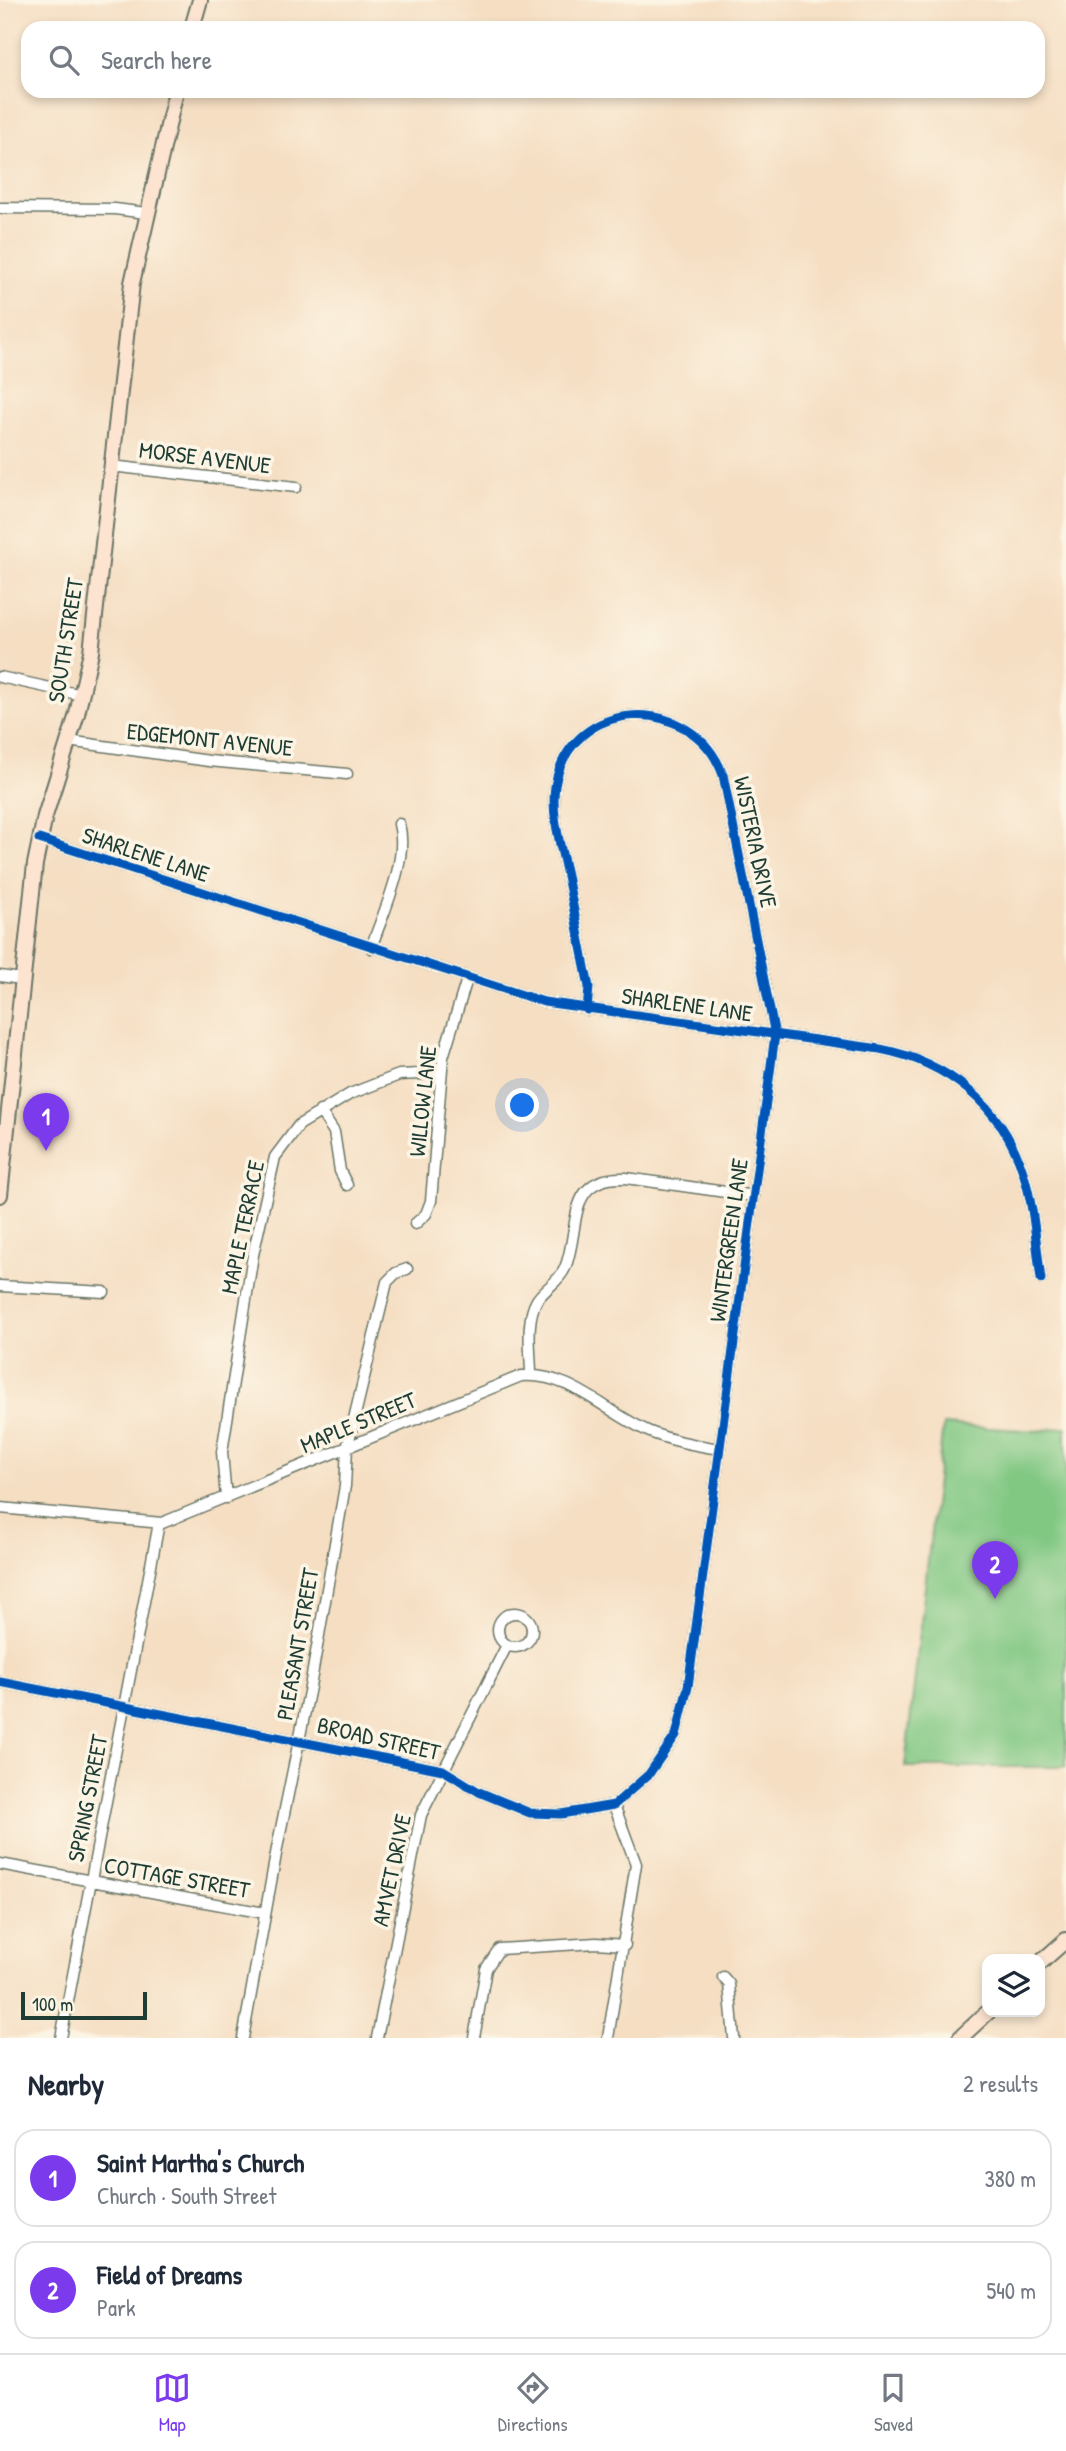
<!DOCTYPE html>
<html lang="en">
<head>
<meta charset="utf-8">
<style>
  body { margin:0; font-family:"Patrick Hand",sans-serif; background:#f2f2f3; color:#1f2937 }
  .controls { position:absolute; right:21px; bottom:21px; display:grid; overflow:hidden; border-radius:14px; box-shadow:0 4px 10px #0003 }
  .controls button { width:63px; height:63px; display:grid; place-items:center; padding:0; border:0; border-bottom:2px solid #e0e1e3; background:#fff; color:#1f2937; font:35px sans-serif }
  .scale { position:absolute; left:21px; bottom:18px; width:126px; box-sizing:border-box; padding-left:7px; border:4px solid #1f3d34; border-top:0; font-size:19px; line-height:24px; white-space:nowrap; color:#1f3d34; -webkit-text-stroke:5px #fcf5e5; paint-order:stroke }
  .you { position:absolute; left:523px; top:1106px; width:24px; height:24px; margin:-18px; border:5px solid #fff; border-radius:50%; background:#1a73e8; box-shadow:0 0 0 10px #1a73e833 }
  .badge { display:grid; place-items:center; width:46px; height:46px; border-radius:50%; background:#7c3aed; color:#fff; font-size:23px; font-weight:700 }
  .pin { position:absolute; translate:-50% -58px; filter:drop-shadow(0 2px 4px #0008) }
  .pin::after { content:''; position:absolute; top:37px; width:24px; height:21px; background:inherit; clip-path:polygon(0 0,100% 0,50% 100%) }
  .list { margin:0; padding:0; list-style:none }
  h2 { display:flex; justify-content:space-between; align-items:center; height:91px; margin:0; padding:0 28px; font-size:30px }
  h2 small { font-size:23px; font-weight:400; color:#747a83 }
  .list li { display:grid; grid-template-columns:46px 1fr auto; gap:21px; align-items:center; box-sizing:border-box; height:98px; margin:0 14px 14px; padding:0 14px; border:2px solid #e0e1e3; border-radius:21px }
  .list b { display:block; font-size:26px; white-space:nowrap }
  .list p { margin:0; font-size:23px; white-space:nowrap; color:#747a83 }
  .list em { font-size:23px; font-style:normal; color:#747a83 }
  .icon { flex:none; width:38px; height:38px; fill:none; stroke:currentColor; stroke-width:2; stroke-linecap:round; stroke-linejoin:round }
  .map { position:relative; flex:none; width:1066px; height:2038px; overflow:hidden }
  .search { position:absolute; background:#fff; box-shadow:0 4px 10px #0003; left:21px; right:21px; top:21px; height:77px; display:flex; align-items:center; gap:18px; box-sizing:border-box; padding:0 24px; border-radius:21px; color:#747a83; font-size:26px }
  .sheet { height:315px; background:#fff }
  nav { display:flex; justify-content:space-around; align-items:center; box-sizing:border-box; height:98px; border-top:2px solid #e0e1e3; background:#fff; font-size:19px; color:#747a83 }
  nav a { display:grid; justify-items:center; gap:4px }
  nav .on { color:#7c3aed }
  .map>svg:first-child { display:block }
  .green { fill:#81c883; stroke:#50825c; stroke-width:2 }
  .lines { fill:none; stroke-linecap:round; stroke-linejoin:round }
  .street-casing { stroke:#6a7566; stroke-width:13 }
  .secondary-casing { stroke:#6a7566; stroke-width:18 }
  .street { stroke:#fff; stroke-width:10 }
  .secondary { stroke:#fde4d1; stroke-width:14 }
  .cycleway-casing { stroke:#fcf5e5; stroke-width:13 }
  .cycleway { stroke:#0057b8; stroke-width:9 }
  .labels { text-anchor:middle; dominant-baseline:central; stroke-width:7; stroke-linejoin:round; paint-order:stroke }
  .street-label { font-size:23px; fill:#1f3d34; stroke:#fcf5e5 }
</style>
</head>
<body>
<div class="map">
<svg width="1066" height="2038" viewBox="0 0 1066 2038">
  <rect width="100%" height="100%" fill="#fcf5e5"/>
  <filter id="ink" filterUnits="userSpaceOnUse"><feTurbulence type="fractalNoise" baseFrequency=".0143" numOctaves="2"/><feDisplacementMap in="SourceGraphic" scale="14" xChannelSelector="R" yChannelSelector="G"/><feConvolveMatrix kernelMatrix="1 2 1 2 8 2 1 2 1" color-interpolation-filters="sRGB"/></filter>
  <filter id="wash" filterUnits="userSpaceOnUse"><feTurbulence type="fractalNoise" baseFrequency=".00686" numOctaves="4" result="noise"/><feDisplacementMap in="SourceGraphic" scale="28" xChannelSelector="R" yChannelSelector="G"/><feGaussianBlur stdDeviation="1.57" result="paint"/><feColorMatrix in="noise" values="0 0 0 0 0 0 0 0 0 0 0 0 0 0 0 0 0 1.4 0 .05"/><feComposite in="paint" operator="in"/></filter>
  <g filter="url(#wash)">
    <rect width="100%" height="100%" fill="#f5dec2"/>
    <path class="green" d="M943 1425 1038 1431 1066 1427V1767H905Z"/>
  </g>
  <g filter="url(#ink)">
    <g class="lines">
      <g class="street-casing">
        <path id="street" d="M0 208 115 209 146 213
          M111 466 296 487
          M0 677 82 695
          M68 741 209 761 347 774
          M39 839 544 1002 880 1049C948 1062 1002 1106 1023 1172 1034 1206 1036 1244 1041 1279
          M371 948C383 913 409 860 399 824
          M0 976 21 979
          M320 1111 334 1132 340 1171 347 1185
          M415 1224 426 1214 431 1201 443 1057 467 979
          M0 1286 104 1292
          M531 1375C531 1353 525 1320 537 1300 545 1288 559 1282 565 1268 581 1229 564 1175 626 1178L754 1196
          M226 1498 222 1452 253 1255 275 1157 299 1125 350 1094 399 1075 441 1073
          M0 1508 162 1523 521 1376C571 1372 606 1413 650 1432 672 1441 696 1445 719 1449
          M498 1630a17 17 0 1 1 34 0a17 17 0 1 1-34 0Z
          M0 1682 443 1770 479 1792 530 1813 561 1814 614 1805 649 1774 676 1735 688 1687 775 1035 723 775C693 692 570 696 555 786 551 814 560 843 566 871 574 909 581 948 589 987L587 1010
          M0 1864 265 1913
          M723 1977 729 1984 734 2038
          M61 2038 159 1523
          M243 2038 278 1843 310 1687 345 1486 347 1448 387 1282 396 1273 407 1269
          M377 2038 421 1815 507 1645
          M474 2038 486 1969 499 1949 596 1943 625 1945
          M608 2038 636 1864 614 1805"/>
      </g>
      <g class="secondary-casing">
        <path id="secondary" d="M192 28 200 0
          M0 1195 35 864 45 816 77 714 91 652 132 283 176 91
          M1040 1963 1066 1940
          M960 2038 988 2012"/>
      </g>
      <use href="#street" class="street"/>
      <use href="#secondary" class="secondary"/>
      <g class="cycleway-casing">
        <path id="cycleway" d="M39 839 544 1002 880 1049C948 1062 1002 1106 1023 1172 1034 1206 1036 1244 1041 1279
          M0 1682 443 1770 479 1792 530 1813 561 1814 614 1805 649 1774 676 1735 688 1687 775 1035 723 775C693 692 570 696 555 786 551 814 560 843 566 871 574 909 581 948 589 987L587 1010"/>
      </g>
      <use href="#cycleway" class="cycleway"/>
    </g>
  </g>
  <g class="labels">
    <g class="street-label">
      <text transform="translate(205 457) rotate(7)">MORSE AVENUE</text>
      <text transform="translate(65 640) rotate(-81)">SOUTH STREET</text>
      <text transform="translate(210 739) rotate(6)">EDGEMONT AVENUE</text>
      <text transform="translate(756 842) rotate(78)">WISTERIA DRIVE</text>
      <text transform="translate(146 854) rotate(18)">SHARLENE LANE</text>
      <text transform="translate(687 1004) rotate(8)">SHARLENE LANE</text>
      <text transform="translate(422 1101) rotate(-84)">WILLOW LANE</text>
      <text transform="translate(242 1227) rotate(-78)">MAPLE TERRACE</text>
      <text transform="translate(728 1240) rotate(-82)">WINTERGREEN LANE</text>
      <text transform="translate(358 1422) rotate(-23)">MAPLE STREET</text>
      <text transform="translate(297 1644) rotate(-80)">PLEASANT STREET</text>
      <text transform="translate(379 1738) rotate(13)">BROAD STREET</text>
      <text transform="translate(87 1798) rotate(-79)">SPRING STREET</text>
      <text transform="translate(391 1870) rotate(-78)">AMVET DRIVE</text>
      <text transform="translate(177 1877) rotate(10)">COTTAGE STREET</text>
    </g>
  </g>
</svg>
<div class="controls">
<button><svg class="icon" aria-label="layers" viewBox="0 0 24 24"><path d="M12 4l9 5-9 5-9-5zM3 14l9 5 9-5"/></svg></button>
</div>
<div class="scale">100 m</div>
<div class="you"></div>
<div class="pin badge" style="left:46px;top:1151px">1</div>
<div class="pin badge" style="left:995px;top:1599px">2</div>
<div class="search"><svg class="icon" aria-label="search" viewBox="0 0 24 24"><circle cx="10" cy="10" r="6"/><path d="M15 15l6 6"/></svg>Search here</div>
</div>
<section class="sheet">
<h2>Nearby<small>2 results</small></h2>
<ul class="list">
<li><span class="badge">1</span><div><b>Saint Martha's Church</b><p>Church · South Street</p></div><em>380 m</em></li>
<li><span class="badge">2</span><div><b>Field of Dreams</b><p>Park</p></div><em>540 m</em></li>
</ul>
</section>
<nav>
<a class="on"><svg class="icon" aria-label="map" viewBox="0 0 24 24"><path d="M3 6l6-2 6 2 6-2v14l-6 2-6-2-6 2zM9 4v14M15 6v14"/></svg>Map</a>
<a><svg class="icon" aria-label="directions" viewBox="0 0 24 24"><path d="M12 3l9 9-9 9-9-9zM9 14v-3h6M13 9l2 2-2 2"/></svg>Directions</a>
<a><svg class="icon" aria-label="saved" viewBox="0 0 24 24"><path d="M7 4h10v16l-5-4-5 4z"/></svg>Saved</a>
</nav>
</body>
</html>
